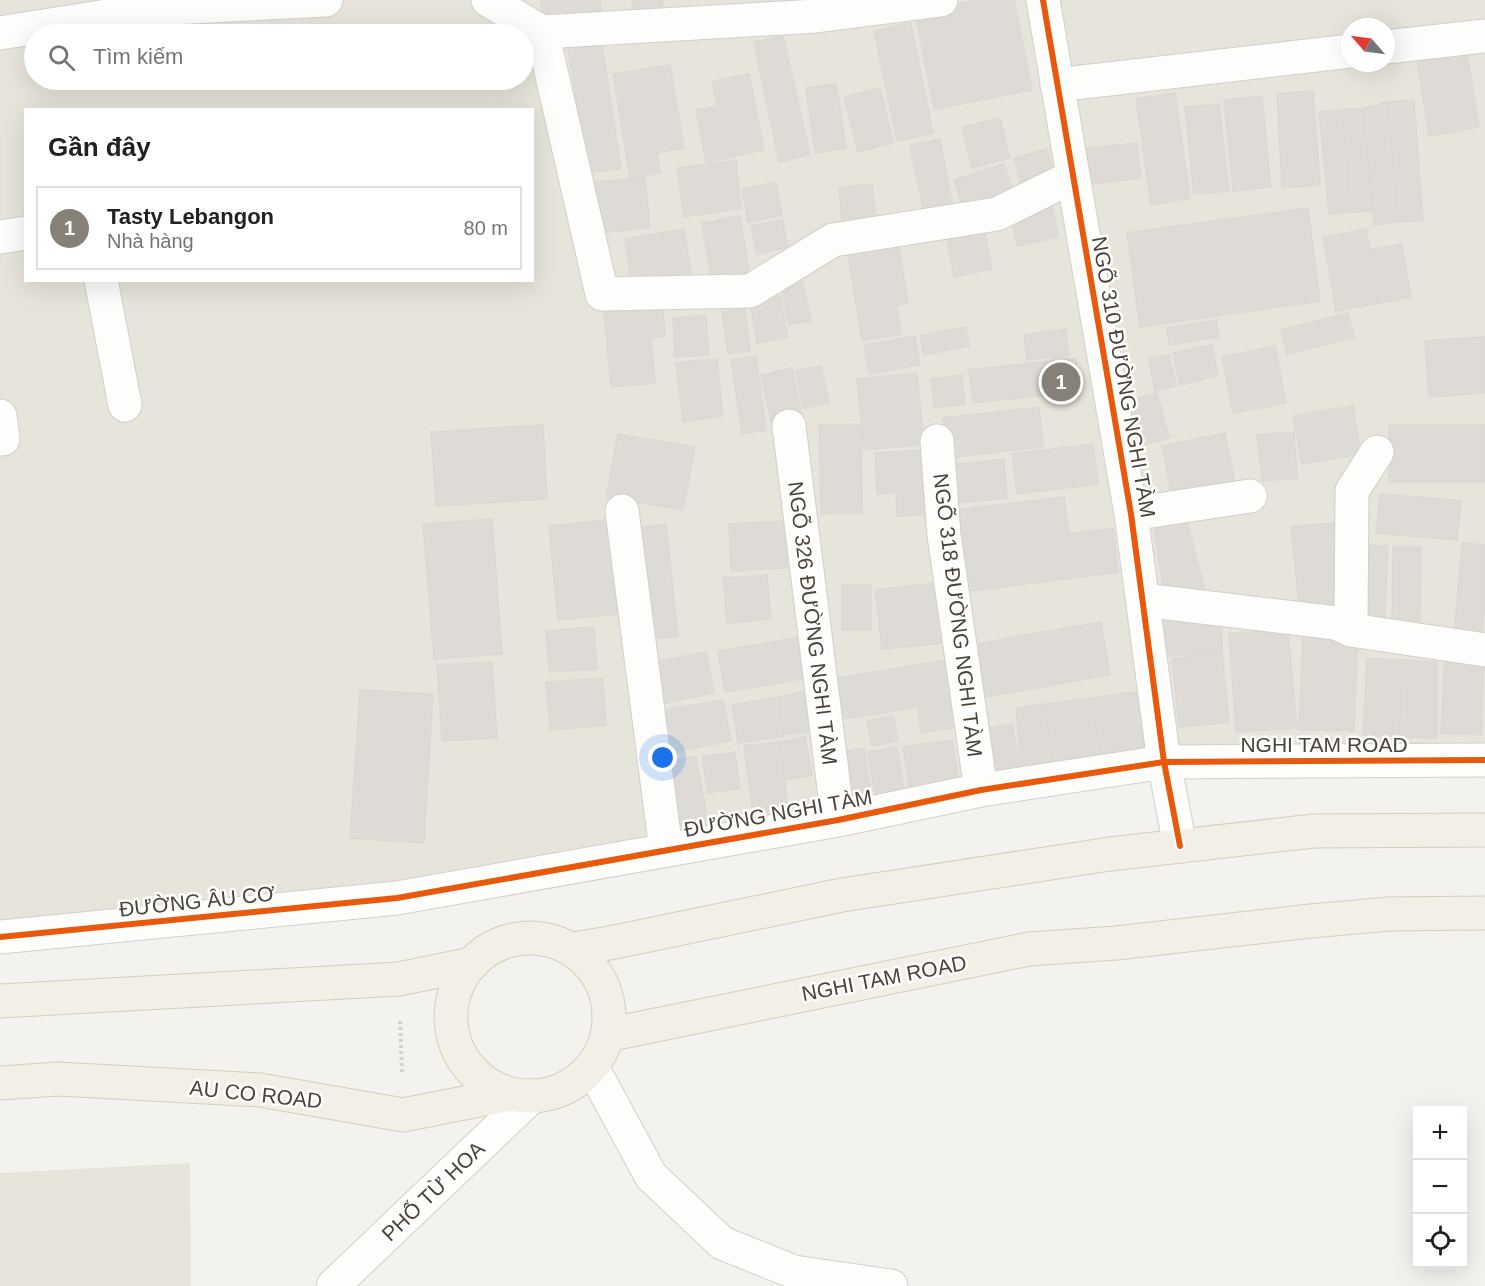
<!DOCTYPE html>
<html lang="vi">
<head>
<meta charset="utf-8">
<style>
  body { margin:0; font-family:Helvetica,sans-serif; background:#f2f2f2; color:#202124 }
  .controls { position:absolute; right:18px; bottom:18px; display:grid; overflow:hidden; border-radius:0px; box-shadow:0 6px 24px #0002 }
  .controls button { width:54px; height:54px; display:grid; place-items:center; padding:0; border:0; border-bottom:2px solid #e0e0e0; background:#fff; color:#202124; font:30px sans-serif }
  .compass { position:absolute; left:1341px; top:18px; width:54px; height:54px; border-radius:50%; background:#fff; box-shadow:0 6px 24px #0002; rotate:298deg }
  .you { position:absolute; left:663px; top:758px; width:21px; height:21px; margin:-15px; border:4px solid #fff; border-radius:50%; background:#1a73e8; box-shadow:0 0 0 9px #1a73e833 }
  .badge { display:grid; place-items:center; width:39px; height:39px; border-radius:50%; background:#868178; color:#fff; font-size:20px; font-weight:700 }
  .pin { position:absolute; translate:-50% -50%; border:3px solid #fff; box-shadow:0 2px 6px #0006 }
  .list { margin:0; padding:0; list-style:none }
  h2 { display:flex; justify-content:space-between; align-items:center; height:78px; margin:0; padding:0 24px; font-size:26px }
  h2 small { font-size:20px; font-weight:400; color:#757577 }
  .list li { display:grid; grid-template-columns:39px 1fr auto; gap:18px; align-items:center; box-sizing:border-box; height:84px; margin:0 12px 12px; padding:0 12px; border:2px solid #e0e0e0; border-radius:0px }
  .list b { display:block; font-size:22px; white-space:nowrap }
  .list p { margin:0; font-size:20px; white-space:nowrap; color:#757577 }
  .list em { font-size:20px; font-style:normal; color:#757577 }
  .icon { flex:none; width:33px; height:33px; fill:none; stroke:currentColor; stroke-width:2; stroke-linecap:round; stroke-linejoin:round }
  .map { position:relative; flex:none; width:1485px; height:1286px; overflow:hidden }
  .search { position:absolute; background:#fff; box-shadow:0 6px 24px #0002; left:24px; top:24px; width:510px; height:66px; display:flex; align-items:center; gap:15px; box-sizing:border-box; padding:0 21px; border-radius:33px; color:#757577; font-size:22px }
  .panel { position:absolute; background:#fff; box-shadow:0 6px 24px #0002; left:24px; top:108px; width:510px; height:174px; border-radius:0px }
  .map>svg:first-child { display:block }
  .residential { fill:#e7e4dc; fill-rule:evenodd }
  .building { fill:#dedbd6; stroke:#dcd9d4; stroke-width:1.5 }
  .lines { fill:none; stroke-linecap:round; stroke-linejoin:round }
  .minor-casing { stroke:#d2d0cb; stroke-width:35 }
  .major-casing { stroke:#d6cebb; stroke-width:35 }
  .path { stroke:#d3d2cc; stroke-width:4; stroke-dasharray:3 3; stroke-linecap:butt }
  .minor { stroke:#fdfdfc; stroke-width:33 }
  .major { stroke:#f2efe6; stroke-width:33 }
  .cycleway-casing { stroke:#fff; stroke-width:10 }
  .cycleway { stroke:#e8590c; stroke-width:6 }
  .labels { text-anchor:middle; dominant-baseline:central; stroke-width:5; stroke-linejoin:round; paint-order:stroke }
  .street-label { font-size:21px; fill:#4b4439; stroke:#fff }
</style>
</head>
<body>
<div class="map">
<svg width="1485" height="1286" viewBox="0 0 1485 1286">
  <rect width="100%" height="100%" fill="#f4f2ee"/>
  <path class="residential" d="M0 0H1485V752L1164 762 666 850 0 937ZM1350 27H1386V63H1350ZM34 34H524V80H34ZM26 110H532V280H26Z
    M190 1163 191 1286H0V1173Z"/>
  <path class="building" d="M541 0H600L601 17 542 19Z
    M632 0H662L664 22 634 24Z
    M978 0H1014L1032 90 934 109 915 12Z
    M911 23 933 133 897 141 874 31Z
    M600 31 621 168 588 173 566 37Z
    M783 36 810 155 779 162 754 42Z
    M1467 53 1479 127 1429 136 1417 61Z
    M670 65 684 148 657 153 661 173 630 178 613 74Z
    M749 74 764 150 706 162 696 110 717 106 712 81Z
    M836 83 846 148 815 153 806 88Z
    M880 88 893 143 858 152 844 97Z
    M1313 91 1320 185 1282 188 1277 94Z
    M1175 93 1190 198 1151 205 1136 99Z
    M1262 96 1271 187 1233 191 1224 100Z
    M1414 100 1423 220 1398 222 1388 102Z
    M1388 102 1398 222 1374 225 1363 108Z
    M1219 104 1229 191 1194 194 1185 107Z
    M1363 108 1373 211 1351 212 1342 110Z
    M1342 110 1351 212 1329 214 1319 112Z
    M1000 118 1010 158 972 168 962 127Z
    M940 139 953 208 924 213 910 145Z
    M1137 143 1141 178 1091 184 1086 149Z
    M1047 149 1056 185 1023 192 1014 158Z
    M736 160 741 208 684 217 677 168Z
    M1004 164 1015 196 965 213 954 180Z
    M645 177 650 227 593 234 588 183Z
    M776 182 782 215 748 222 742 189Z
    M872 184 876 226 843 229 839 188Z
    M1051 200 1058 237 1017 246 1010 208Z
    M1308 208 1320 301 1140 327 1127 233Z
    M740 216 750 277 712 283 702 223Z
    M782 220 788 247 757 254 751 226Z
    M984 226 992 269 954 277 946 234Z
    M684 229 692 279 632 289 625 239Z
    M1366 229 1370 250 1402 244 1411 297 1336 311 1323 237Z
    M897 235 908 303 897 305 901 334 862 341 846 243Z
    M801 275 811 321 789 325 780 280Z
    M662 296 665 336 651 338 655 383 611 387 603 301Z
    M780 296 788 337 757 343 750 301Z
    M745 309 750 351 728 354 722 312Z
    M1348 313 1354 337 1287 354 1281 330Z
    M706 315 709 355 675 357 673 318Z
    M1216 320 1219 337 1169 345 1167 328Z
    M966 327 969 346 924 355 920 336Z
    M1066 329 1069 355 1027 360 1024 335Z
    M915 336 920 365 869 374 864 345Z
    M1485 337V393L1429 397 1425 341Z
    M1212 345 1218 376 1180 385 1173 353Z
    M1275 346 1286 403 1233 413 1222 357Z
    M1169 355 1176 386 1155 391 1149 359Z
    M756 356 766 430 742 434 731 360Z
    M1076 358 1079 391 973 403 969 370Z
    M717 359 723 416 683 422 676 363Z
    M821 366 829 403 803 408 796 371Z
    M792 368 802 417 772 424 761 375Z
    M917 373 924 444 864 450 857 379Z
    M962 375 965 404 934 408 931 379Z
    M1157 393 1169 438 1139 446 1127 401Z
    M1353 406 1361 454 1302 464 1293 416Z
    M1039 407 1043 447 947 458 943 418Z
    M861 424 862 513 821 514 819 425Z
    M543 425 547 499 436 506 431 432Z
    M1389 425H1485V482H1389Z
    M1294 432 1297 478 1262 481 1257 435Z
    M1225 433 1236 488 1173 501 1162 446Z
    M618 434 695 447 683 510 606 497Z
    M1093 444 1098 484 1017 494 1012 454Z
    M930 450 934 514 897 516 896 492 877 494 875 453Z
    M1004 459 1007 498 953 503 950 465Z
    M1380 494 1461 501 1457 540 1376 533Z
    M1064 497 1069 534 1113 528 1118 572 955 593 946 511Z
    M1183 508 1207 597 1164 592 1152 514Z
    M492 519 502 654 434 659 423 524Z
    M617 519 626 613 558 620 549 526Z
    M792 521 795 567 731 571 729 524Z
    M1334 523 1343 610 1300 615 1291 527Z
    M666 524 678 636 646 640 633 528Z
    M1462 543 1485 545V602L1481 642 1454 639Z
    M1362 545 1388 546 1384 628 1358 627Z
    M1393 547H1421L1420 622H1392Z
    M767 575 771 619 727 623 723 578Z
    M936 583 942 643 882 649 875 590Z
    M842 585H871V630H842Z
    M1221 611 1222 654 1165 656 1164 613Z
    M1101 622 1110 675 978 698 969 645Z
    M594 627 597 669 549 672 546 631Z
    M1288 631 1297 728 1236 732 1229 633Z
    M1303 632 1358 634 1354 731 1299 730Z
    M800 637 807 678 725 692 718 651Z
    M706 652 714 693 665 703 658 661Z
    M1445 653 1484 655 1481 735 1441 733Z
    M1222 654 1229 722 1179 727 1172 659Z
    M953 659 964 726 921 733 918 707 831 721 824 680Z
    M1367 659 1403 660 1399 737 1363 735Z
    M1403 660 1437 662V738L1399 737Z
    M492 662 497 738 442 741 437 665Z
    M603 678 606 725 550 730 546 682Z
    M360 690 433 694 424 843 350 838Z
    M809 691 816 730 784 735 778 697Z
    M1141 691 1150 746 1100 755 1092 698Z
    M778 697 784 736 738 743 732 705Z
    M1092 698 1100 755 1052 761 1045 704Z
    M723 700 731 741 673 752 665 710Z
    M1045 704 1052 761 1021 765 1016 708Z
    M893 716 898 741 872 746 867 721Z
    M1012 724 1020 769 992 774 984 729Z
    M805 737 812 775 785 780 780 742Z
    M952 740 959 782 910 790 903 747Z
    M780 742 788 809 753 813 744 746Z
    M897 747 904 791 875 796 868 752Z
    M864 748 871 794 842 798 836 753Z
    M735 752 740 788 708 793 702 757Z
    M696 756 709 828 679 835 665 762Z"/>
  <g class="lines">
    <g class="minor-casing">
      <path id="minor" d="M488 0 542 32 816 16 941 0
        M1043 0 1131 514 1164 762 1180 846
        M542 32 602 294 750 291 833 240 997 214 1072 177
        M0 33 152 9 326 0
        M1386 47 1485 36
        M1057 85 1350 51
        M0 237 26 233
        M101 280 125 405
        M0 416 3 439H0
        M789 426 838 820
        M937 441 944 535 981 790
        M622 511 666 850
        M1131 514 1250 496
        M1143 600 1336 623 1351 630 1485 650
        M1351 630 1352 491 1377 452
        M0 937 397 898 838 820 981 790 1164 762 1485 760
        M592 1067 651 1176 722 1243 794 1272 891 1286
        M333 1286 532 1096"/>
    </g>
    <g class="major-casing">
      <path id="major" d="M451 1017a79 79 0 1 1 158 0a79 79 0 1 1-158 0Z
        M572 949 610 943 842 895 1110 854 1314 831 1485 830
        M0 1001 399 979 472 964
        M607 1035 1029 949 1116 943 1311 921 1389 914 1485 913
        M0 1083 58 1079 260 1090 403 1115 510 1094"/>
    </g>
    <path class="path" d="M400 1021 402 1073"/>
    <use href="#minor" class="minor"/>
    <use href="#major" class="major"/>
    <g class="cycleway-casing">
      <path id="cycleway" d="M1043 0 1131 514 1164 762 1180 846
        M0 937 397 898 838 820 981 790 1164 762 1485 760"/>
    </g>
    <use href="#cycleway" class="cycleway"/>
  </g>
  <g class="labels">
    <g class="street-label">
      <text transform="translate(1124 377) rotate(80)">NGÕ 310 ĐƯỜNG NGHI TÀM</text>
      <text transform="translate(958 615) rotate(83)">NGÕ 318 ĐƯỜNG NGHI TÀM</text>
      <text transform="translate(813 623) rotate(83)">NGÕ 326 ĐƯỜNG NGHI TÀM</text>
      <text x="1324" y="744">NGHI TAM ROAD</text>
      <text transform="translate(778 813) rotate(-10)">ĐƯỜNG NGHI TÀM</text>
      <text transform="translate(197 901) rotate(-6)">ĐƯỜNG ÂU CƠ</text>
      <text transform="translate(884 978) rotate(-11)">NGHI TAM ROAD</text>
      <text transform="translate(256 1094) rotate(6)">AU CO ROAD</text>
      <text transform="translate(433 1191) rotate(-44)">PHỐ TỪ HOA</text>
    </g>
  </g>
</svg>
<div class="controls">
<button>+</button>
<button>−</button>
<button><svg class="icon" aria-label="locate" viewBox="0 0 24 24"><circle cx="12" cy="12" r="6"/><path d="M12 2v4M12 18v4M2 12h4M18 12h4"/></svg></button>
</div>
<svg class="compass" viewBox="-18 -18 36 36"><path d="M0-13l5 13h-10z" fill="#e53935"/><path d="M0 13l5-13h-10z" fill="#757577"/></svg>
<div class="you"></div>
<div class="pin badge" style="left:1061px;top:382px">1</div>
<div class="search"><svg class="icon" aria-label="search" viewBox="0 0 24 24"><circle cx="10" cy="10" r="6"/><path d="M15 15l6 6"/></svg>Tìm kiếm</div>
<section class="panel">
<h2>Gần đây<small></small></h2>
<ul class="list">
<li><span class="badge">1</span><div><b>Tasty Lebangon</b><p>Nhà hàng</p></div><em>80 m</em></li>
</ul>
</section>
</div>
</body>
</html>
